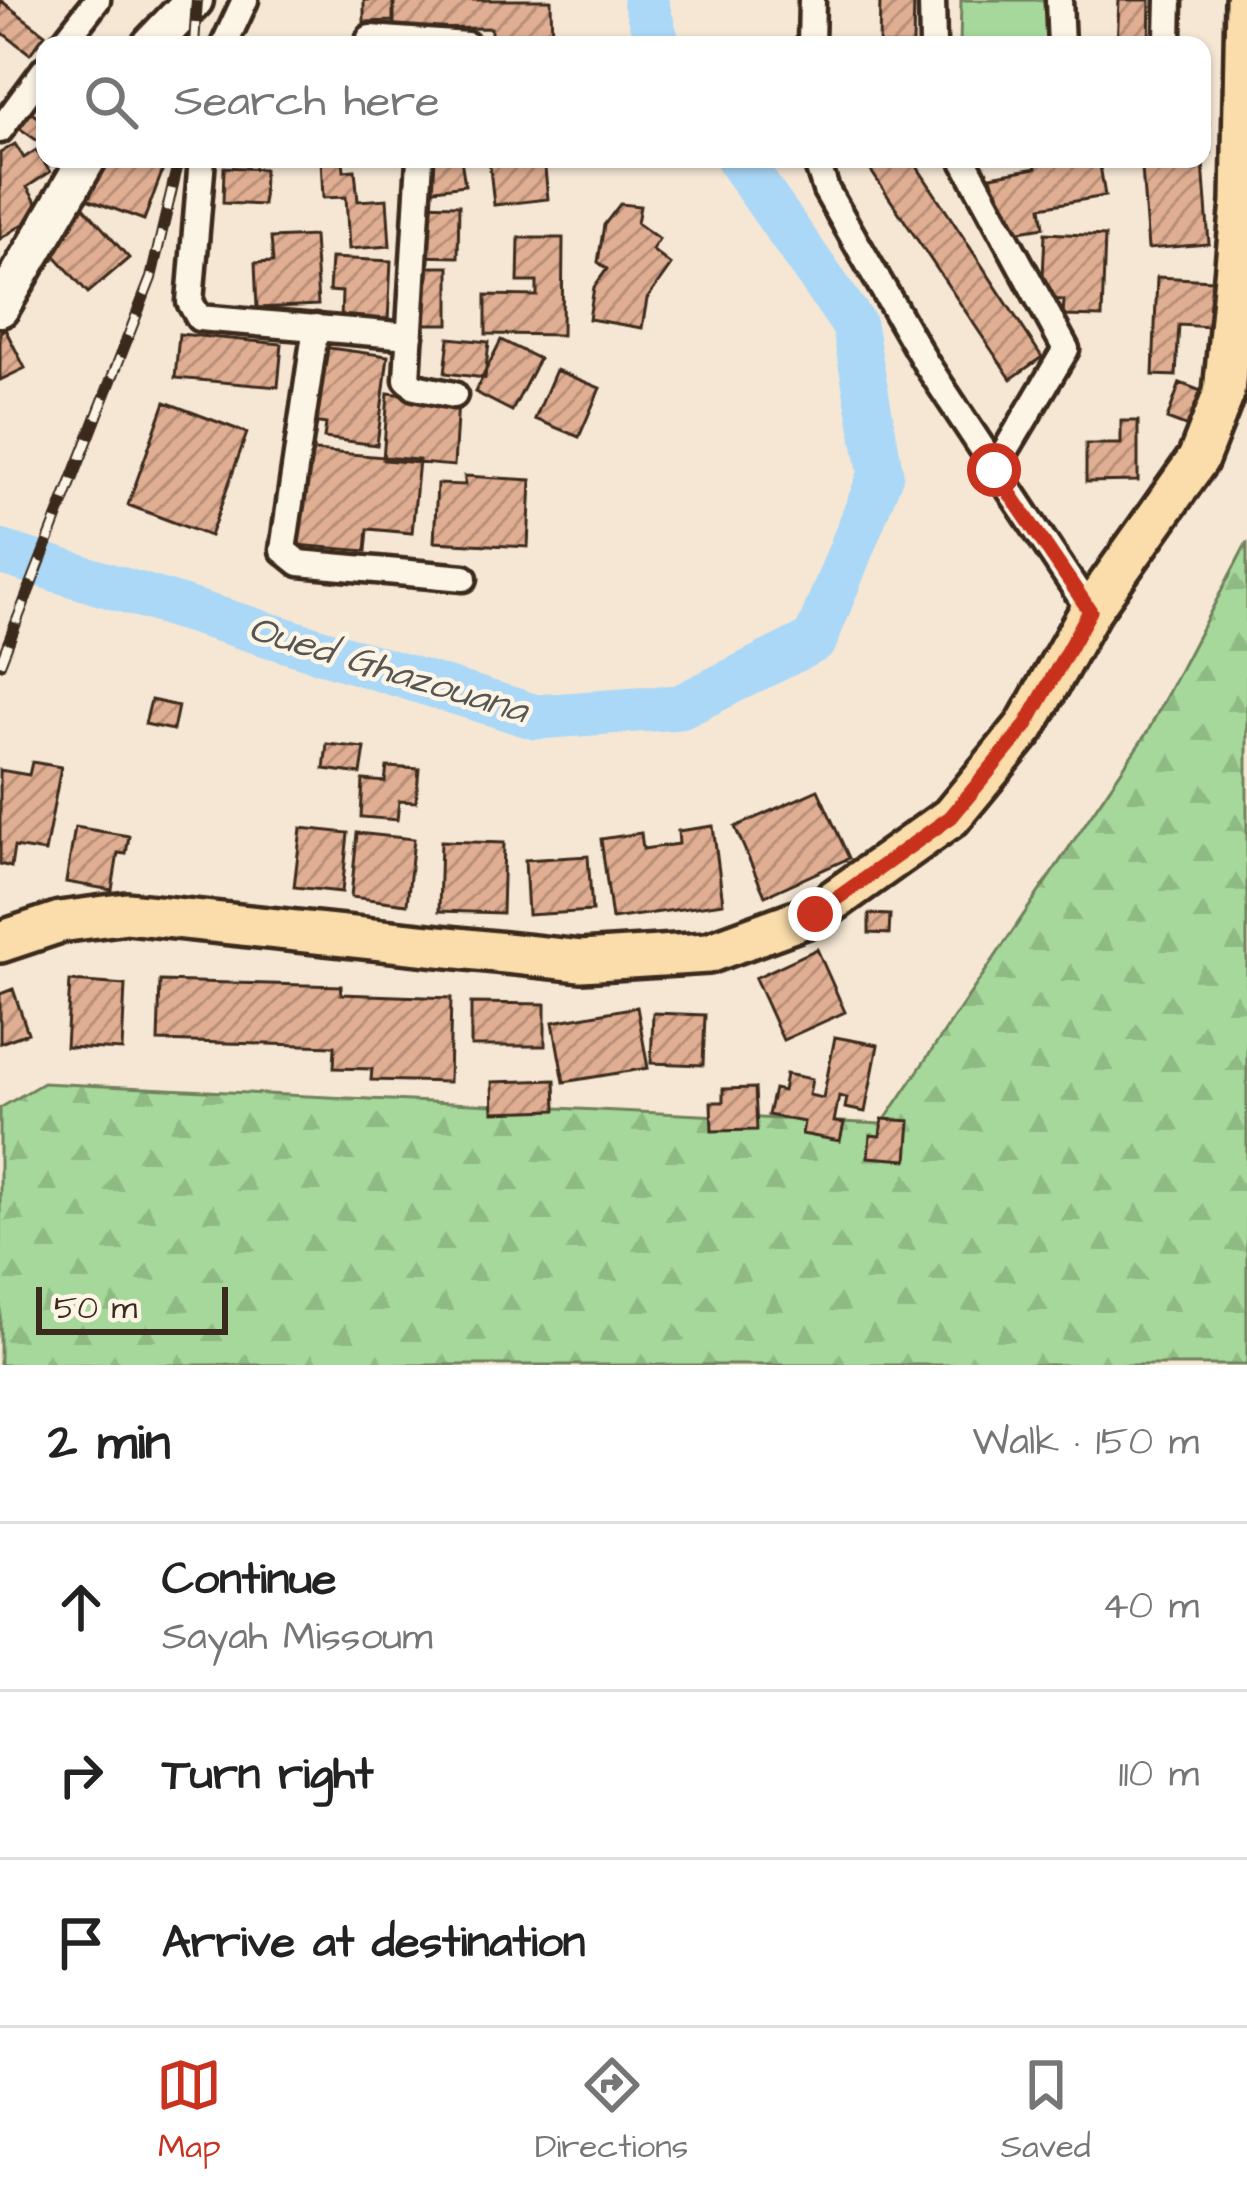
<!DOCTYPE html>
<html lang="en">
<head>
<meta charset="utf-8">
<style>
  body { margin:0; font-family:"Architects Daughter",sans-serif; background:#f6f6f6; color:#222 }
  .scale { position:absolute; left:36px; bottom:30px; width:192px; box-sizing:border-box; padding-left:12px; border:6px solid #3b2a1e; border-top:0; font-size:33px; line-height:42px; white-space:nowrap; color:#3b2a1e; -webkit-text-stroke:9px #fcf5e5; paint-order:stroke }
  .stop { position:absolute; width:36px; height:36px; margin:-27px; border:9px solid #c8321e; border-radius:50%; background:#fff }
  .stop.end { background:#c8321e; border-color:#fff; box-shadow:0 3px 12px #0008 }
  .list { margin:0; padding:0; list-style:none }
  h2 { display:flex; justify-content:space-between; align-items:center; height:156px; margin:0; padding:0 48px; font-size:51px }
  h2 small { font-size:39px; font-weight:400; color:#767676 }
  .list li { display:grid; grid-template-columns:78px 1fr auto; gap:36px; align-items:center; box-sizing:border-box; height:168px; padding:0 48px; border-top:3px solid #e0e0e0 }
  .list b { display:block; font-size:45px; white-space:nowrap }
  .list p { margin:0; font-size:39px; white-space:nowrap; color:#767676 }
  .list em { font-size:39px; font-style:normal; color:#767676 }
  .icon { flex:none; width:66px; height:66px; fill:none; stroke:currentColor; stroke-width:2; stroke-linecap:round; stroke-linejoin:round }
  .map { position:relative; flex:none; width:1247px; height:1365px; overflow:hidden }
  .search { position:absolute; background:#fff; box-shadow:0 3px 9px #0004; left:36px; right:36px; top:36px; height:132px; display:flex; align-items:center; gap:30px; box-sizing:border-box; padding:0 42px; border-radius:24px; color:#767676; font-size:45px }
  .sheet { height:660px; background:#fff }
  nav { display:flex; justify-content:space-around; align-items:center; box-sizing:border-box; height:168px; border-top:3px solid #e0e0e0; background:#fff; font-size:33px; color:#767676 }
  nav a { display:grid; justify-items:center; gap:6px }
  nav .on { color:#c8321e }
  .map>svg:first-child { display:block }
  .forest { fill:url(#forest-firs); stroke:#70815c; stroke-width:3 }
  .garden { fill:#a5d89a; stroke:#70815c; stroke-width:3 }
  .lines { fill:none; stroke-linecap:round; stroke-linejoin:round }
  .river { stroke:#abd8f7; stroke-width:45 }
  .building { fill:url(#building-hatch); stroke:#3b2a1e; stroke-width:3 }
  .street-casing { stroke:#3b2a1e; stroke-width:33 }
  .secondary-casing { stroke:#3b2a1e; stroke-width:45 }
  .primary-casing { stroke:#3b2a1e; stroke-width:48 }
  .street { stroke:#fcf5e5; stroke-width:24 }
  .secondary { stroke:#fcf5e5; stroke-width:36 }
  .primary { stroke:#faddab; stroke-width:39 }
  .rail-casing { stroke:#3b2a1e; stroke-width:12 }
  .rail { stroke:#fcf5e5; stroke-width:8; stroke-dasharray:22; stroke-linecap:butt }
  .route { stroke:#c8321e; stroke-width:15 }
  .labels { text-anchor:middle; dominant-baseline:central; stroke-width:9; stroke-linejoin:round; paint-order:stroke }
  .water-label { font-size:39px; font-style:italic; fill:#575654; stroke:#fcf5e5 }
</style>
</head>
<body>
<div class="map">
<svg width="1247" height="1365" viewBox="0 0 1247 1365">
  <defs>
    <pattern id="forest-firs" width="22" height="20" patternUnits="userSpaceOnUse" patternTransform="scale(3)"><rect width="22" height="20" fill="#a5d89a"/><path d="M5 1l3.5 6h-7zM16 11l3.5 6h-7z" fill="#8fba84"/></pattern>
    <pattern id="building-hatch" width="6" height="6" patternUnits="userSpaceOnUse" patternTransform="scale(3)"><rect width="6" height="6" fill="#e0ae92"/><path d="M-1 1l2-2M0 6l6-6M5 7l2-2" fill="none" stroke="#b78e77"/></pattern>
  </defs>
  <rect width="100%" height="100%" fill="#f6e7d4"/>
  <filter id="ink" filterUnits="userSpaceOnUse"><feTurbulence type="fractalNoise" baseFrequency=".00833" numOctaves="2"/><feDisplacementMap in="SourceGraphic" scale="24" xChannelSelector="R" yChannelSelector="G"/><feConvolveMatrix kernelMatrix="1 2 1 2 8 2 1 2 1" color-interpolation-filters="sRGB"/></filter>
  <g filter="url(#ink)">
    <path class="forest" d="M1247 542V1365H0V1108L43 1083 882 1124 1148 731Z"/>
    <path class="garden" d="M961 0H1048L1046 45H960Z"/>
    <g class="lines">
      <path class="river" d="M645 0 658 45
        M0 552 536 717 680 707 815 640 881 474 854 325 738 159"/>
    </g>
    <path class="building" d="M0 0 45 34 30 54 0 31Z
      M364 0H393V21L364 22Z
      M394 0H551L552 45H491V28L394 29Z
      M880 0H914L913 45H879Z
      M1119 0H1150L1149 45H1117Z
      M71 24 113 43V45H61Z
      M20 105 45 122V146L9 121Z
      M1202 111H1208L1211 153H1202Z
      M15 144 24 158 36 150 50 172 27 187 42 212 0 239V153Z
      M102 159H167L144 220 87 199Z
      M321 159H343L344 171 355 170 358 201 387 199 390 246 349 249 346 197 323 198Z
      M424 159H461L465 185 428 190Z
      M489 159H544L548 199 494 205Z
      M863 159H912L1042 357 1011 379Z
      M1034 159H1099L1105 196 1041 207 1044 227 1001 234 991 176 1036 168Z
      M1203 163 1209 244 1148 249 1142 168Z
      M224 167 264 169 263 205 223 203Z
      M416 204 459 205 458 257 415 256Z
      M620 204 640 206 637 223 659 239 652 250 671 265 647 299 642 328 589 319 594 287 607 269 598 262 604 225Z
      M83 206 129 258 88 293 42 241Z
      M1045 233 1105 236 1102 317 1063 316 1064 300 1042 299Z
      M314 236 318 305 257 308 255 263 273 262 271 238Z
      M519 238H563L562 335 486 334V295L537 296V282H518Z
      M331 258 391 261 388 322 341 320 342 292 329 291Z
      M412 267H449V324H412Z
      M1157 277 1212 280 1210 327 1179 325 1176 376 1153 375Z
      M5 329 25 368 0 380V332Z
      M179 334 282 344 278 387 175 378Z
      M449 338 489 342 485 378 445 373Z
      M501 340 539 359 512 411 475 392Z
      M322 347 388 356 377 445 324 438 326 424 313 422Z
      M556 370 600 388 579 437 535 419Z
      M1180 383 1201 391 1188 427 1167 419Z
      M388 393 458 401 454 466 383 460Z
      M165 402 247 433 210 536 128 505Z
      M1121 421H1138V481L1086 482V444H1121Z
      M304 450 419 460 412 533 368 529 366 551 296 545Z
      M465 476 531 480 528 547 434 542 437 484 465 485Z
      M151 700 178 706 173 730 145 724Z
      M327 744 365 748 361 774 324 769Z
      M32 762 61 767 45 852 14 847 11 867 0 864V770L29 775Z
      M387 767 419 769 416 802 399 801 397 820 361 817 363 780 385 782Z
      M818 790 849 858 765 896 735 827Z
      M713 826 723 903 612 919 601 839 641 833 643 849 679 844 678 831Z
      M75 827 129 836 126 854 118 853 112 890 66 882Z
      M301 828 348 833 342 892 294 887Z
      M357 833 414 839 407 904 351 897Z
      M441 841 504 843 502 913 439 911Z
      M588 856 592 911 528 915 525 860Z
      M869 914 890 915 889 934 869 933Z
      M817 949 845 1012 783 1040 755 978Z
      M70 981 125 985 122 1050 66 1047Z
      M160 981 341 986V994L451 998 449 1082 371 1080 372 1069 334 1068 335 1046 158 1041Z
      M13 989 28 1033 0 1043V994Z
      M471 1003 545 1004V1046H471Z
      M637 1007 648 1068 564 1082 553 1022Z
      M653 1013 705 1015 703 1065 651 1063Z
      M835 1037 878 1045 865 1112 845 1108 847 1098 839 1096 834 1122 844 1123 840 1141 802 1134 804 1122 768 1115 774 1089 783 1091 786 1074 812 1079 809 1095 823 1098Z
      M555 1080 556 1110 493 1112 492 1082Z
      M755 1088 757 1130 712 1131 711 1102H723V1089Z
      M882 1119 910 1121 907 1160 868 1157 870 1135 880 1136Z"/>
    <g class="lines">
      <g class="street-casing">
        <path id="street" d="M932 0 933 45
          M1059 0 1061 45
          M1168 37 1169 0
          M370 38 467 45
          M62 45 97 0
          M224 45 245 0
          M811 45 812 0
          M0 130 45 69
          M202 159 190 302 199 318 410 336
          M420 159 407 379 415 387 454 395
          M816 159 826 190 927 365 1090 611
          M963 159 1066 349 994 470
          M316 327 283 550 299 563 464 578"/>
      </g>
      <g class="secondary-casing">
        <path id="secondary" d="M151 45 194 0
          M0 308 87 159"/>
      </g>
      <g class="primary-casing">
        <path id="primary" d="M0 942 60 922 127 913 581 961 708 953 815 914 951 817 1025 727 1090 611 1198 459 1224 393 1242 202 1246 0"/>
      </g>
      <use href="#street" class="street"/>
      <use href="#secondary" class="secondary"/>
      <use href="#primary" class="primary"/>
      <g class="rail-casing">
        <path id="rail" d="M194 45 197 0
          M0 664 151 278 179 159"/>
      </g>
      <use href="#rail" class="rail"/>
    </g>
  </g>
  <g class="lines" filter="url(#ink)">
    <path class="route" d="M815 914 951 817 1025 727 1090 611 994 470"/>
  </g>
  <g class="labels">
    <g class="water-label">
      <text transform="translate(388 670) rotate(17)">Oued Ghazouana</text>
    </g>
  </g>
</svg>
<div class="scale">50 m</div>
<div class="stop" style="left:994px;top:470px"></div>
<div class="stop end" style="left:815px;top:914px"></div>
<div class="search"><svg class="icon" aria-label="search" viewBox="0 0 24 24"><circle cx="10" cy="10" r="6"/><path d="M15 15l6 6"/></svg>Search here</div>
</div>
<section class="sheet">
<h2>2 min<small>Walk · 150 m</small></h2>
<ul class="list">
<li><svg class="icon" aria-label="ahead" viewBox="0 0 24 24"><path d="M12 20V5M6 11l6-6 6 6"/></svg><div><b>Continue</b><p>Sayah Missoum</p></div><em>40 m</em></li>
<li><svg class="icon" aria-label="right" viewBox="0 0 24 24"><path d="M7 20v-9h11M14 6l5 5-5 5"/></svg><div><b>Turn right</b></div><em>110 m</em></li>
<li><svg class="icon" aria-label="arrive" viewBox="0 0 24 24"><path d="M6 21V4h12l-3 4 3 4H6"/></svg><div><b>Arrive at destination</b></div></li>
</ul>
</section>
<nav>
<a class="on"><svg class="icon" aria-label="map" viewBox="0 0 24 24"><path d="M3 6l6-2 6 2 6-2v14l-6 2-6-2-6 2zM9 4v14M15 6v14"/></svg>Map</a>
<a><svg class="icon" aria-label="directions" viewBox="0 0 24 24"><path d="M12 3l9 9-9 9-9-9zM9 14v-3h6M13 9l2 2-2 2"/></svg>Directions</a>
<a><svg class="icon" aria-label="saved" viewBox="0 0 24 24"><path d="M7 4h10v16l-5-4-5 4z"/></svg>Saved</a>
</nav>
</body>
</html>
